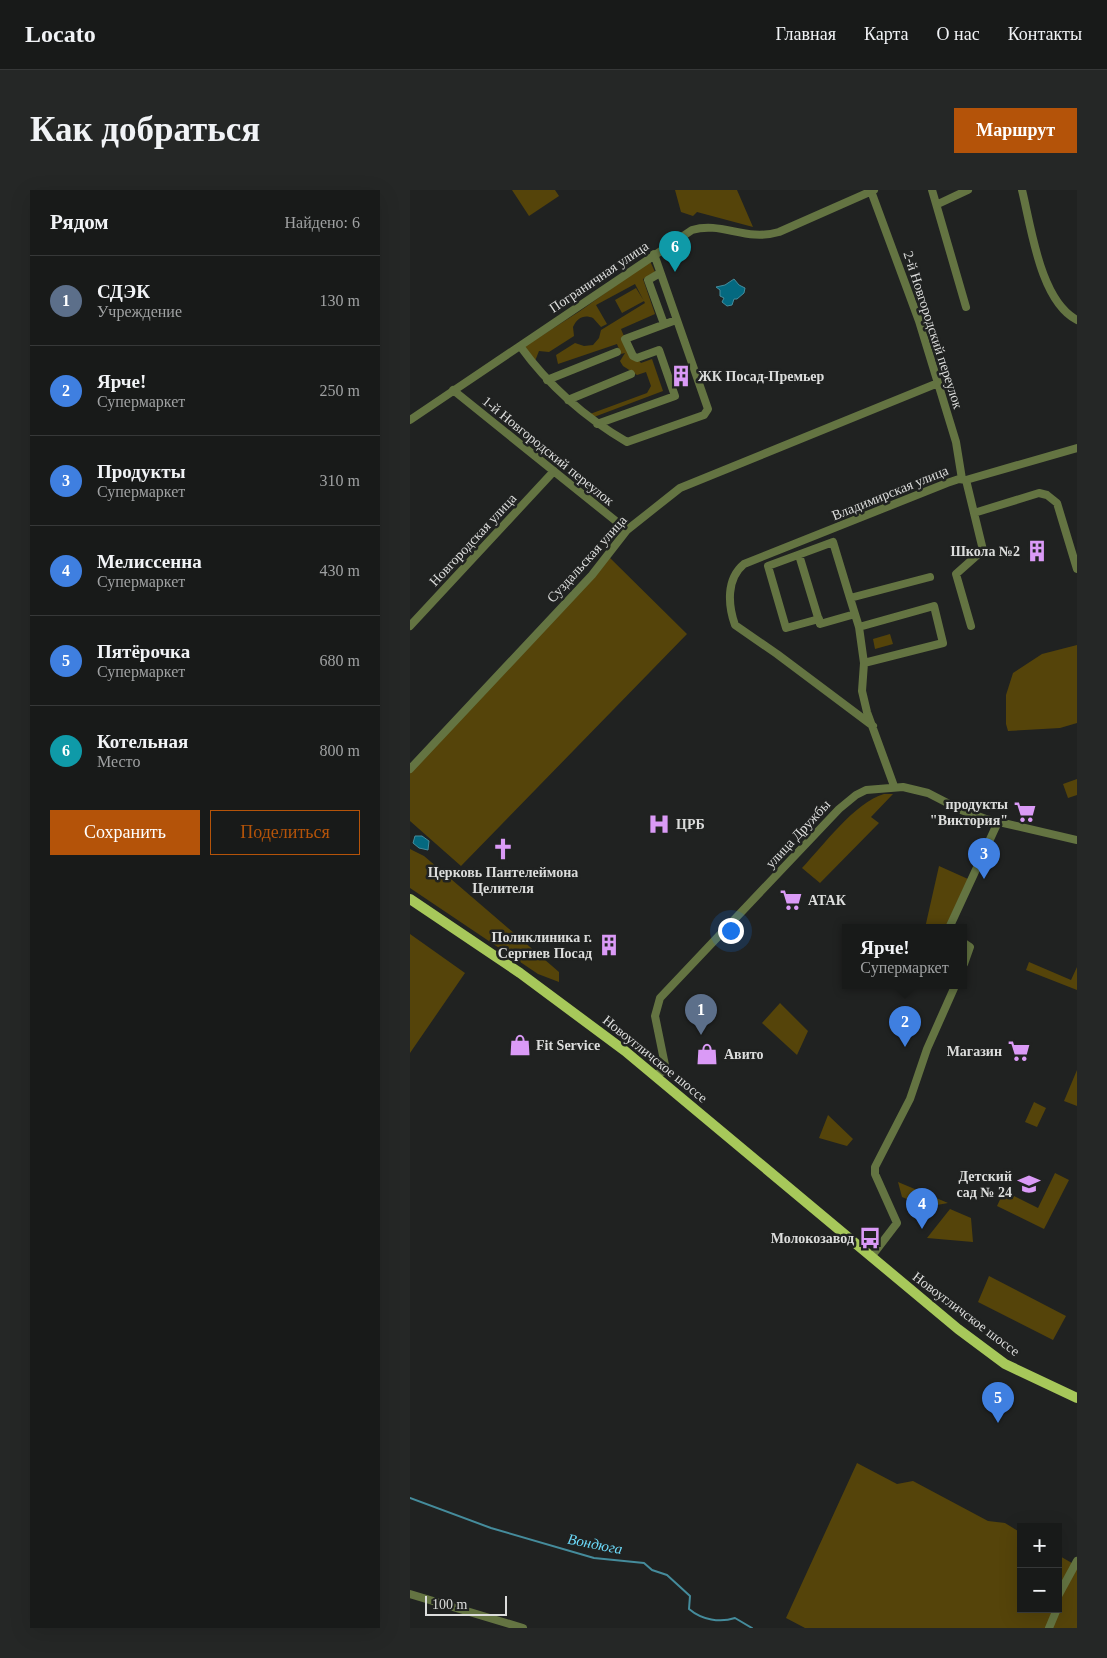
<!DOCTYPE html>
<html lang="ru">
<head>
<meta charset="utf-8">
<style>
  body { margin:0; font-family:"Times New Roman",serif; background:#252726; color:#f1f3f6 }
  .controls { position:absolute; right:15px; bottom:15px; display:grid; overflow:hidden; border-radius:0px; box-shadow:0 5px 20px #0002 }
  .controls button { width:45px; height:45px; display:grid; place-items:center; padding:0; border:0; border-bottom:1px solid #363838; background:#181a19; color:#f1f3f6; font:25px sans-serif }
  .scale { position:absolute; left:15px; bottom:12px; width:82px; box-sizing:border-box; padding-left:5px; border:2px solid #dcdddc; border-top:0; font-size:14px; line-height:18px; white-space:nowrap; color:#dcdddc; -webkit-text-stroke:4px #202221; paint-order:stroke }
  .you { position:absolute; left:320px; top:740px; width:18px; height:18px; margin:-12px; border:4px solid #fff; border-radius:50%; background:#1a73e8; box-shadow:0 0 0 8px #1a73e833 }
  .badge { display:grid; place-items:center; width:32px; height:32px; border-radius:50%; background:#b45309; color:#fff; font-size:16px; font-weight:700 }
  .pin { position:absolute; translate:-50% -41px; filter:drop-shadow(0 1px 2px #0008) }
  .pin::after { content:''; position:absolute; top:26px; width:18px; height:15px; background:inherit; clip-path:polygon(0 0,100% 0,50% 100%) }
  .popup { position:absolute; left:432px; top:734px; width:125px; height:65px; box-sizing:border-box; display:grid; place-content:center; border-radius:0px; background:#181a19; filter:drop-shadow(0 1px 4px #0005); font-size:16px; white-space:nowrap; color:#9fa1a2 }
  .popup b { font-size:19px; color:#f1f3f6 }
  .popup::after { content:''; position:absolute; left:50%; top:100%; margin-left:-10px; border:10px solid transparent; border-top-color:#181a19 }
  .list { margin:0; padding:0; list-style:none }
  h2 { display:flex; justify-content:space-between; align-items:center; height:65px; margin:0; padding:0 20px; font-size:21px }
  h2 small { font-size:16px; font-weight:400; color:#9fa1a2 }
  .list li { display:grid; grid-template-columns:32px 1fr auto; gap:15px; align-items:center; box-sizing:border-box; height:90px; padding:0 20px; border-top:1px solid #363838 }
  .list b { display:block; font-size:19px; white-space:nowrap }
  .list p { margin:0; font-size:16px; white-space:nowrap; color:#9fa1a2 }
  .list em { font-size:16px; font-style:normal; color:#9fa1a2 }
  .actions { display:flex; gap:10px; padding:15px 20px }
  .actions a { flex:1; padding:11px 0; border:1px solid #b45309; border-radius:0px; text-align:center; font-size:18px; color:#b45309 }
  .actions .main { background:#b45309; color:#fff }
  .map { position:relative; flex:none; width:667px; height:1438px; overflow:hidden; border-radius:0px }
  header { display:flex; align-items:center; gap:30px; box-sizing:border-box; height:70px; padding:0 25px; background:#181a19; border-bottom:1px solid #363838 }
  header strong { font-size:24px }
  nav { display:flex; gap:28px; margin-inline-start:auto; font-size:18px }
  .intro { display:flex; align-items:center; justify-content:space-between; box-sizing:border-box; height:120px; padding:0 30px }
  h1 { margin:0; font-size:35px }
  .button { padding:12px 22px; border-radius:0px; background:#b45309; color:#fff; font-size:18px; font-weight:700 }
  main { display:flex; gap:30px; padding:0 30px }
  aside { flex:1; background:#181a19; border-radius:0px; box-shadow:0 5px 20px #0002 }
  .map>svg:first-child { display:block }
  .green { fill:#55440a }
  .water { fill:#046980; stroke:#458c9c }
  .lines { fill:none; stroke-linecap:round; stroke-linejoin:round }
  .stream { stroke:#458c9c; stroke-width:2 }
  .minor { stroke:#647442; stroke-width:8 }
  .major { stroke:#a7c85a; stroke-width:10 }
  .labels { text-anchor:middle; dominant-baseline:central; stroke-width:5; stroke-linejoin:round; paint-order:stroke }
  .street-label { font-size:14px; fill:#dcdddc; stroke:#202221 }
  .poi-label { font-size:14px; font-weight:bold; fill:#dcdddc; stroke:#202221; text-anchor:end }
  .water-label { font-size:15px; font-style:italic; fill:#6cdbfb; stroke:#202221 }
</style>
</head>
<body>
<header>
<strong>Locato</strong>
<nav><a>Главная</a><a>Карта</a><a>О нас</a><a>Контакты</a></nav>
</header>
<div class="intro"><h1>Как добраться</h1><a class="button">Маршрут</a></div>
<main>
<aside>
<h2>Рядом<small>Найдено: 6</small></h2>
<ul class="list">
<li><span class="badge" style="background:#5c6f8a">1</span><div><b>СДЭК</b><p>Учреждение</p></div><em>130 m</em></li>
<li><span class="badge" style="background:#3f7fe0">2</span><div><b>Ярче!</b><p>Супермаркет</p></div><em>250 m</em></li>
<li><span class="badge" style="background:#3f7fe0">3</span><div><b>Продукты</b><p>Супермаркет</p></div><em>310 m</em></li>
<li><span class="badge" style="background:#3f7fe0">4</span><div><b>Мелиссенна</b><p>Супермаркет</p></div><em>430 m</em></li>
<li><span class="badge" style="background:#3f7fe0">5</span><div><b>Пятёрочка</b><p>Супермаркет</p></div><em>680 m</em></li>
<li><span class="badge" style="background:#0f9aa8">6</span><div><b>Котельная</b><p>Место</p></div><em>800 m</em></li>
</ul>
<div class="actions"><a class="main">Сохранить</a><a>Поделиться</a></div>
</aside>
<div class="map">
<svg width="667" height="1438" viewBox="0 0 667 1438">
  <rect width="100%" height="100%" fill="#202221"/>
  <path class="green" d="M102 0H145L149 6 119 26Z
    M265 0H327L343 37 287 22 283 26 271 22Z
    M240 71 245 82 233 89 245 124 211 139 220 161 231 173 242 169 253 201 184 227 180 224 237 203 241 196 236 182 227 185 213 176 210 171 215 163 211 164 207 154 148 174 146 165 165 153 174 156 183 155 189 148 191 140 235 113 225 94 186 115 197 134 191 137 183 128C174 124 167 128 163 137L164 146 139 162 129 161 125 171 114 157 170 121Z
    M226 98 234 111 212 123 205 110Z
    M197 365 277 444 51 676 0 631V579Z
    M480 444 483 454 465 459 463 449Z
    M667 455V533L650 538 598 541 596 534V505L603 483 632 464Z
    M667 589V605L658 608 653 594Z
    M474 604H483L461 627 469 633 410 693 392 678C413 656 444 613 474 604Z
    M0 659 14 666 34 683 149 782V792L128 784 0 698Z
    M529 676 558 689 535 738H515Z
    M0 744 55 783 0 863Z
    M619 772 661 790 667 777V800L616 780Z
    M370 813 398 841 387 865 352 833Z
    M667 880V916L654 911Z
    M624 912 636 918 627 937 615 932Z
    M418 925 443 949 437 956 409 948Z
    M645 983 659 990 634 1039 587 1016 594 1001 628 1018Z
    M488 992 538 1013 516 1017 492 1007Z
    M540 1019 561 1028 563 1052 517 1048Z
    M579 1086 656 1126 643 1150 568 1112Z
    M447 1273 487 1294 503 1291 578 1331 595 1333 611 1343V1419H648V1365L667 1376V1438H395L376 1428Z"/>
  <path class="water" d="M324 89 329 95 335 98 334 103 327 109H324L322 115 317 116 312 112 314 108 310 106V100L306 97 315 95Z
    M5 646H12L19 651 18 660 9 658 3 653Z"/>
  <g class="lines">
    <path class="stream" d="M0 1308 81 1338 184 1368 234 1373 242 1380 257 1385 280 1406 279 1419C292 1430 310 1433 325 1428L342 1438"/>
    <path class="minor" d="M522 0 556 117
      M612 0C621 36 630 111 667 130
      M461 1 509 131 546 252 552 289
      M528 14 558 0
      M250 83 238 90 254 134
      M110 156C139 196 174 227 217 252L294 225 298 219 244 64
      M137 190 207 162
      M43 200 217 340
      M158 210 221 184
      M0 230 282 40C312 31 335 52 369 42L464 0
      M187 234 265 206 249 160 227 168 223 166 215 149 266 130
      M556 290 573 360 546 384 561 436
      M564 323 629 303 637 305 647 313 667 379
      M389 365 410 434 445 424
      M409 429 376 438 358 376 423 352 440 408
      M0 436 144 281
      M449 437 524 416 533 453 454 473
      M463 536 367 464 325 435C318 415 316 389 334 374L537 293 549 289 556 290 667 258
      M0 579 182 385 217 340 270 298 528 193
      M484 596 457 522 452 501 454 473 449 437 440 408 520 387
      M539 738 588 632
      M554 753 560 757 554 774
      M245 885 256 880 245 826 250 808 429 619 446 605 456 600 493 597 518 603 551 620 576 629 667 650
      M461 1067 487 1033 465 984V977L500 909 517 859 545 796
      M0 1404 113 1438
      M648 1406 667 1371
      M639 1438 647 1419"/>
    <path class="major" d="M0 709 110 783 215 861 548 1139 595 1174 667 1208"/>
  </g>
  <defs>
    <g id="building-bare" transform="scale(1.725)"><path d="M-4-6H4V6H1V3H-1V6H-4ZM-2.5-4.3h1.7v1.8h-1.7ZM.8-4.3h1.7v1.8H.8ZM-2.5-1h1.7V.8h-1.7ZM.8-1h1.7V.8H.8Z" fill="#da9af6" stroke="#202221" stroke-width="2.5" paint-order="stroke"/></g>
    <g id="supermarket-bare" transform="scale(1.725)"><path d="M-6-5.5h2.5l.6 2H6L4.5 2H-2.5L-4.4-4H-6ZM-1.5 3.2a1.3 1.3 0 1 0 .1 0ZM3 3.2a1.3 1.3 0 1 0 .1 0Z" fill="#da9af6" stroke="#202221" stroke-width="2.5" paint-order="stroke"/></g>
    <g id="hospital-bare" transform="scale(1.725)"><path d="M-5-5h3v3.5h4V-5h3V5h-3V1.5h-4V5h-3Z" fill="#da9af6" stroke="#202221" stroke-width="2.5" paint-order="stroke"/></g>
    <g id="church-bare" transform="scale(1.725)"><path d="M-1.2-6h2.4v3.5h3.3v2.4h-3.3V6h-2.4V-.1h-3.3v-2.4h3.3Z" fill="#da9af6" stroke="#202221" stroke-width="2.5" paint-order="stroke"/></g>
    <g id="shop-bare" transform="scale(1.725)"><path d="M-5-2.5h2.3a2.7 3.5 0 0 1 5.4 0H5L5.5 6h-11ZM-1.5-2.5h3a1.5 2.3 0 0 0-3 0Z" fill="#da9af6" stroke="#202221" stroke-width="2.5" paint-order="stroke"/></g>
    <g id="school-bare" transform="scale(1.725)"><path d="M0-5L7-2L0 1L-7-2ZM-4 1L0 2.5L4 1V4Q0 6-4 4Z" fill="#da9af6" stroke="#202221" stroke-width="2.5" paint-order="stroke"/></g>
    <g id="bus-bare" transform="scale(1.725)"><path d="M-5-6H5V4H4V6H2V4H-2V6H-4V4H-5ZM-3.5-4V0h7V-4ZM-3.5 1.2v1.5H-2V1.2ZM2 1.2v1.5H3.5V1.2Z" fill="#da9af6" stroke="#202221" stroke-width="2.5" paint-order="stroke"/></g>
  </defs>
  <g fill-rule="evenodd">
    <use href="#building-bare" x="271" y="186"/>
    <use href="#building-bare" x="627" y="361"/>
    <use href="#supermarket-bare" x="615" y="622"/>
    <use href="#hospital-bare" x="249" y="634"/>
    <use href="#church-bare" x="93" y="659"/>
    <use href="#supermarket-bare" x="381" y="710"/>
    <use href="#building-bare" x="199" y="755"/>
    <use href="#shop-bare" x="110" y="855"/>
    <use href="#supermarket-bare" x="609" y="861"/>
    <use href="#shop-bare" x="297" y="864"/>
    <use href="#school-bare" x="619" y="994"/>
    <use href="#bus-bare" x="460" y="1048"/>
  </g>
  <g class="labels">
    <g class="street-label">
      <text transform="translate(189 87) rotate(-34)">Пограничная улица</text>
      <text transform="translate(523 140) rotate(72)">2-й Новгородский переулок</text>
      <text transform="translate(138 261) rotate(39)">1-й Новгородский переулок</text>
      <text transform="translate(480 303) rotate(-22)">Владимирская улица</text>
      <text transform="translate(63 350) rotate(-47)">Новгородская улица</text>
      <text transform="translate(177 369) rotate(-48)">Суздальская улица</text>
      <text transform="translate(388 644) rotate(-47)">улица Дружбы</text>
      <text transform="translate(245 869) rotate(39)">Новоугличское шоссе</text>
      <text transform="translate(556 1124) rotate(37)">Новоугличское шоссе</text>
    </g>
    <g class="poi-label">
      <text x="288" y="186" text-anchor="start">ЖК Посад-Премьер</text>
      <text x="610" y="361">Школа №2</text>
      <text x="598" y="614">продукты<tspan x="598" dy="16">"Виктория"</tspan></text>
      <text x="266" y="634" text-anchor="start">ЦРБ</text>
      <text x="93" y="682" text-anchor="middle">Церковь Пантелеймона<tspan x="93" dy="16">Целителя</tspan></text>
      <text x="398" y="710" text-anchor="start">АТАК</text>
      <text x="182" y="747">Поликлиника г.<tspan x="182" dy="16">Сергиев Посад</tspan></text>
      <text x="126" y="855" text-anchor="start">Fit Service</text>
      <text x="592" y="861">Магазин</text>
      <text x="314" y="864" text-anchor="start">Авито</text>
      <text x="602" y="986">Детский<tspan x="602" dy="16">сад № 24</tspan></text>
      <text x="444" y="1048">Молокозавод</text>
    </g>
    <g class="water-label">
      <text transform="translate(185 1354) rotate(11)">Вондюга</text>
    </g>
  </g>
</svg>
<div class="controls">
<button>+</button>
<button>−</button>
</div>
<div class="scale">100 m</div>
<div class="you"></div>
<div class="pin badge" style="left:291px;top:845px;background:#5c6f8a">1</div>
<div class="pin badge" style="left:495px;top:857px;background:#3f7fe0">2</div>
<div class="popup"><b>Ярче!</b>Супермаркет</div>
<div class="pin badge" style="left:574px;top:689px;background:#3f7fe0">3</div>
<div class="pin badge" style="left:512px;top:1039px;background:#3f7fe0">4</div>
<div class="pin badge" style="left:588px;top:1233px;background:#3f7fe0">5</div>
<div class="pin badge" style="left:265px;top:82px;background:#0f9aa8">6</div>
</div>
</main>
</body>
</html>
